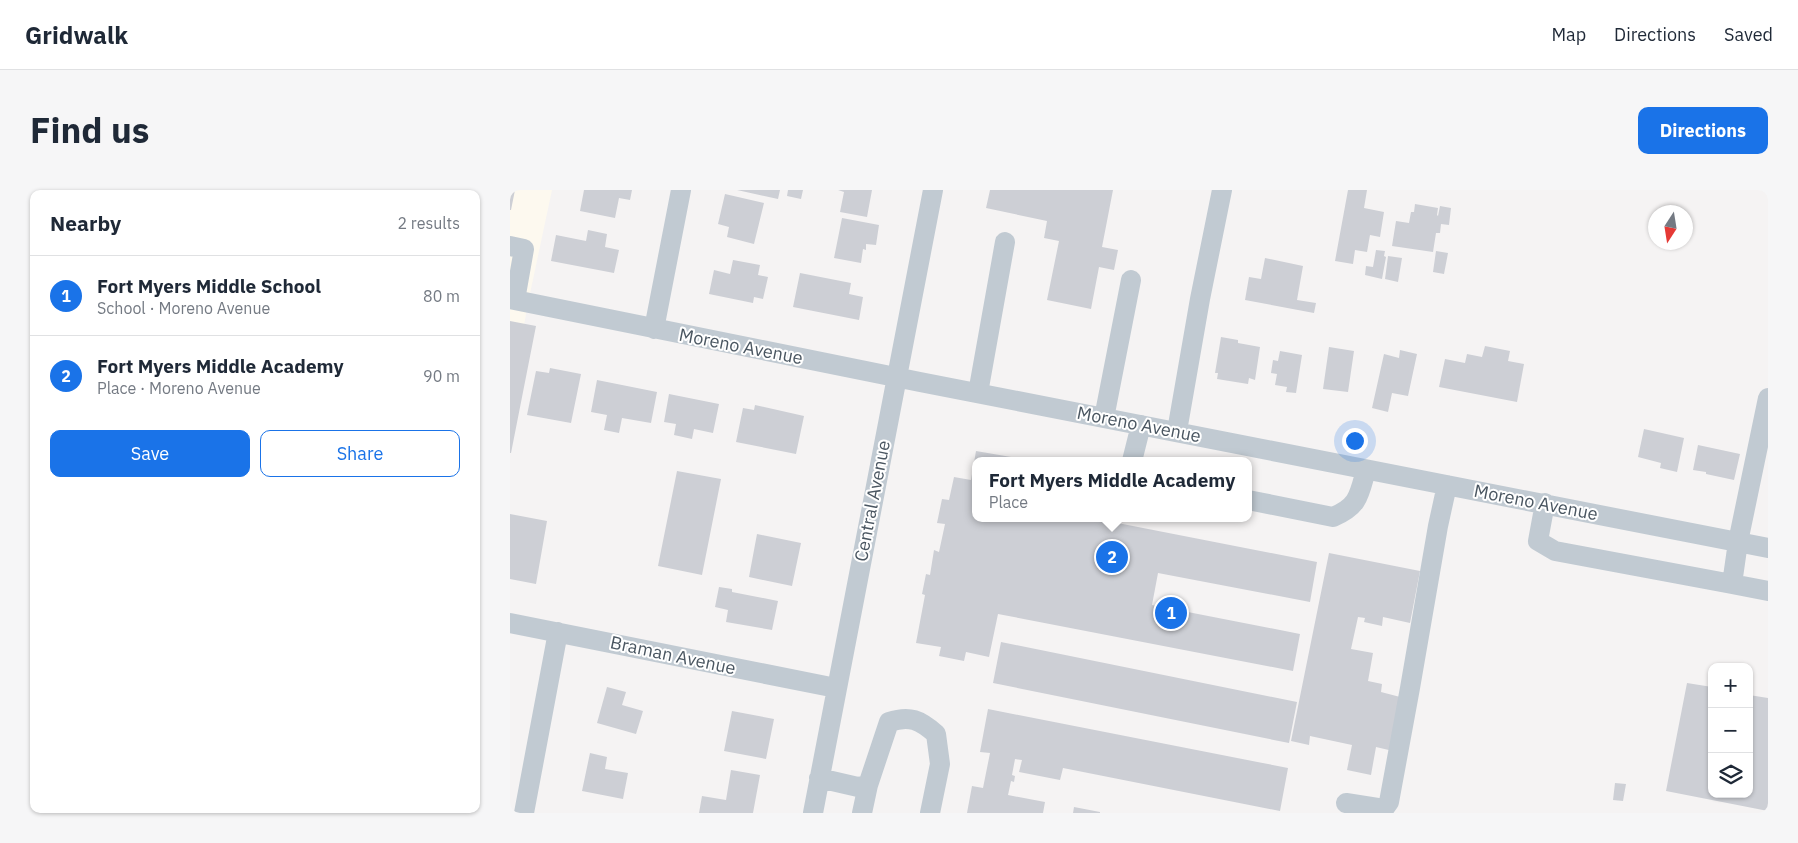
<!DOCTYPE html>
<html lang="en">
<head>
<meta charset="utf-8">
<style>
  body { margin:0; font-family:"IBM Plex Sans",sans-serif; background:#f6f6f7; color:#1f2937 }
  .controls { position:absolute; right:15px; bottom:15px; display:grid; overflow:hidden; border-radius:10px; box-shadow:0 1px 4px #0004 }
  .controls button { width:45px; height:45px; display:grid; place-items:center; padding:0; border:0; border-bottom:1px solid #e0e1e3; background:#fff; color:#1f2937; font:25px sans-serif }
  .compass { position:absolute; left:1138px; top:15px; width:45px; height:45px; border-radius:50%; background:#fff; box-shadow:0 1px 4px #0004; rotate:192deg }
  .you { position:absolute; left:844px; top:250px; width:18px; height:18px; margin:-12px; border:4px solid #fff; border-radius:50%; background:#1a73e8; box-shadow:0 0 0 8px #1a73e833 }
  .badge { display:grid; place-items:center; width:32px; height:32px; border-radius:50%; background:#1a73e8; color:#fff; font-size:16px; font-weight:700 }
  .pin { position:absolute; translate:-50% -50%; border:2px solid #fff; box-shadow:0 1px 5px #0006 }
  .popup { position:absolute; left:462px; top:267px; width:280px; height:65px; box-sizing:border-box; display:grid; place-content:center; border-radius:10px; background:#fff; filter:drop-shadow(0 1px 4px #0005); font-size:16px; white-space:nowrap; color:#747a83 }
  .popup b { font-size:19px; color:#1f2937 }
  .popup::after { content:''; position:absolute; left:50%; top:100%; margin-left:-10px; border:10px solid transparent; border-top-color:#fff }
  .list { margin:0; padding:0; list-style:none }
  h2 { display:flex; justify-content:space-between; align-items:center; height:65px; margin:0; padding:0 20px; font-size:21px }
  h2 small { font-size:16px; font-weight:400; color:#747a83 }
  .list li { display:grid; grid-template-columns:32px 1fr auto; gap:15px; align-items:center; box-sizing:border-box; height:80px; padding:0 20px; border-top:1px solid #e0e1e3 }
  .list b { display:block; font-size:19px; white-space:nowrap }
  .list p { margin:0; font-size:16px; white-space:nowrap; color:#747a83 }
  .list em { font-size:16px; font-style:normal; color:#747a83 }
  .actions { display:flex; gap:10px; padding:15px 20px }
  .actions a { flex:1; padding:11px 0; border:1px solid #1a73e8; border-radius:10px; text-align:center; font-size:18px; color:#1a73e8 }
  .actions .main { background:#1a73e8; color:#fff }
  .icon { flex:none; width:28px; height:28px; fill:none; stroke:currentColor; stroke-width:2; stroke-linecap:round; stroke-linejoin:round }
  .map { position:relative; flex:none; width:1258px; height:623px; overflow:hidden; border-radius:10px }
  header { display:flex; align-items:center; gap:30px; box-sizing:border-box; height:70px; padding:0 25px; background:#fff; border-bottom:1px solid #e0e1e3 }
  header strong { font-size:24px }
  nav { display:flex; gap:28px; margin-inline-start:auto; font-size:18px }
  .intro { display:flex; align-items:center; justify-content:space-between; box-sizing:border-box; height:120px; padding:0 30px }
  h1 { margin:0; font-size:35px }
  .button { padding:12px 22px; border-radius:10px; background:#1a73e8; color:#fff; font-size:18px; font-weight:700 }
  main { display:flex; gap:30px; padding:0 30px }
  aside { flex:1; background:#fff; border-radius:10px; box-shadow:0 1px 4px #0004 }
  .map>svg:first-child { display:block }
  .commercial { fill:#fdf9ef }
  .building { fill:#cdcfd5 }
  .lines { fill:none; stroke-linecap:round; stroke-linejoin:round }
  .minor { stroke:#c1cad2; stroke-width:20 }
  .labels { text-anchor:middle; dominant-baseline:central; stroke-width:4; stroke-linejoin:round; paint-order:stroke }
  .street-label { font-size:18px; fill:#4a5661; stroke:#fff }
</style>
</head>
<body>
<header>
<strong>Gridwalk</strong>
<nav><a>Map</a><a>Directions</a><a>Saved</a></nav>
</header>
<div class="intro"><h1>Find us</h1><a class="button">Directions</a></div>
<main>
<aside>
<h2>Nearby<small>2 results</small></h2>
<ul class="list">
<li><span class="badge">1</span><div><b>Fort Myers Middle School</b><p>School · Moreno Avenue</p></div><em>80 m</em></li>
<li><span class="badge">2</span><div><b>Fort Myers Middle Academy</b><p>Place · Moreno Avenue</p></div><em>90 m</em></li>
</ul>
<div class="actions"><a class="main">Save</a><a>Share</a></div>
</aside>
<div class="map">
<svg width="1258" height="623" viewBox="0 0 1258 623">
  <rect width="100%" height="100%" fill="#f5f3f3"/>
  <path class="commercial" d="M0 0H42L18 113 0 213Z"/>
  <path class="building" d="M0 0H5L1 20H0Z
    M74 0H122L120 10 109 8 105 28 70 21Z
    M227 0H270L268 9Z
    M278 0H293L291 9 277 6Z
    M328 0H362L357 27 330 22 334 2Z
    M480 0H603L592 57 608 60 604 80 589 77 581 119 537 110 549 51 534 48 537 31 476 18Z
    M838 0H857L854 18 874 22 870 47 860 45 857 62 845 60 843 74 825 71Z
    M215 4 254 13 244 54 217 47 219 37 208 34Z
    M905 14 928 18 927 25 928 26 930 16 941 18 939 35 931 34 930 43H926L923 62 882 56 886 31 899 33 901 22H904Z
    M332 28 369 35 366 55 356 54V60L353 59 351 73 324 68Z
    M78 40 97 44 95 57 109 60 104 83 41 71 46 45 76 51Z
    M866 60 875 61 874 66 876 67 872 89 855 85 856 76 863 77Z
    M926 61 938 63 934 84 923 82Z
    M878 66 892 68 888 92 875 89Z
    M755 68 793 76 787 110 806 113 804 123 735 110 739 87 751 89Z
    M223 70 250 75 248 85 258 87 253 109 244 107 243 113 199 104 204 80 220 84Z
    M290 83 341 93 339 104 353 107 349 130 283 117Z
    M0 131 26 136 1 263H0Z
    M711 147 728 150V153L750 157 745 190 739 188 738 194 707 189 708 183H705Z
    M975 156 1000 161 998 171 1014 174 1007 212 929 197 935 169 955 173 957 164 972 167Z
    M819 157 844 161 838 202 813 199Z
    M890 160 907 164 898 206 882 203 878 222 862 218 874 164 889 168Z
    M770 161 792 165 786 203 776 202 777 197 765 195 767 184 761 183 763 170 768 171Z
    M40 178 71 184 61 233 17 225 26 181 39 183Z
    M87 190 147 202 141 233 112 228 109 243 94 240 97 225 81 222Z
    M159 204 209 214 203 243 184 239 182 249 164 245 166 234 154 232Z
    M245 215 294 226 286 264 226 252 233 218 244 220Z
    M1134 239 1174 248 1167 282 1150 278 1151 273 1128 267Z
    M1188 255 1230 264 1224 290 1196 284V282L1183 280Z
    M466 261 501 267 500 271H466V328H582L807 372 800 412 648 383 642 415 790 444 783 481 488 424 479 467 456 462 454 471 429 466 431 457 406 453 415 405 412 404 416 384 420 385 424 360 429 362 435 334 427 333 432 309 439 310 444 287 461 290Z
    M167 281 211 289 192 385 148 376Z
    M0 324 37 331 26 394 0 389Z
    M247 344 291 353 282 396 239 387Z
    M819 363 910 381 900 433 873 427 872 436 854 432 855 428 848 427 841 459 863 463 858 491 872 494 871 502 894 508 883 561 866 557 861 585 837 580 842 555 800 546 799 555 781 551Z
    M209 397 222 399V402L268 411 262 440 216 432 218 420 205 417Z
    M491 452 787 512 779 553 483 493Z
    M1177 493 1202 497V604H1239V505L1258 508V621L1156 601Z
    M97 497 116 502 112 515 133 521 126 544 87 533Z
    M478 519 778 578 770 621 553 578 550 590 509 582 512 570 505 569 502 585 505 586 504 592 501 591 498 605 535 612 533 623H457L462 596 473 598 480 563 470 562Z
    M222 521 264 529 256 569 214 561Z
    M80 563 97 567 95 579 118 583 113 609 72 601Z
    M221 580 250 585 243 623H189L192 606 216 610Z
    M1105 593 1116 594 1113 611 1103 610Z
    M564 617 590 622V623H563Z"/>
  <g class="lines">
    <path class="minor" d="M0 56 14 59 5 110
      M0 109 410 192 1258 358
      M144 139 171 0
      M468 203 495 52
      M1258 208 1228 352 1222 394 1258 401
      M594 228 621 90
      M667 241 690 109 712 0
      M622 271 631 235
      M738 310 823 327C849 316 849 305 856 280
      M1035 313 1028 351 1045 361 1222 394
      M0 433 326 498
      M309 588 348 597 358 595 379 532C400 525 410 530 426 544L430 574 420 623
      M836 613 874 619 879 612 900 498 928 336 937 295
      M14 623 48 442
      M303 623 423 0
      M352 623 358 595"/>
  </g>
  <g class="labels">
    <g class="street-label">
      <text transform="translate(231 156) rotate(11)">Moreno Avenue</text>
      <text transform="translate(629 234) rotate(11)">Moreno Avenue</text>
      <text transform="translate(362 311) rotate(-79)">Central Avenue</text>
      <text transform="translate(1026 312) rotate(11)">Moreno Avenue</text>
      <text transform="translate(163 465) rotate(12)">Braman Avenue</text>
    </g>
  </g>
</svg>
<div class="controls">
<button>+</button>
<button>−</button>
<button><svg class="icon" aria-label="layers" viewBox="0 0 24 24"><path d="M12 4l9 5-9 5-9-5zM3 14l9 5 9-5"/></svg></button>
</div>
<svg class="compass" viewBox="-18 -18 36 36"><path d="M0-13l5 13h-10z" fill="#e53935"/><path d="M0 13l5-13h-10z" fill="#747a83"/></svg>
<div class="you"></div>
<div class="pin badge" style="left:661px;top:423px">1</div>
<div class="pin badge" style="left:602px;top:367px">2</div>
<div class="popup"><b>Fort Myers Middle Academy</b>Place</div>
</div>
</main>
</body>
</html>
